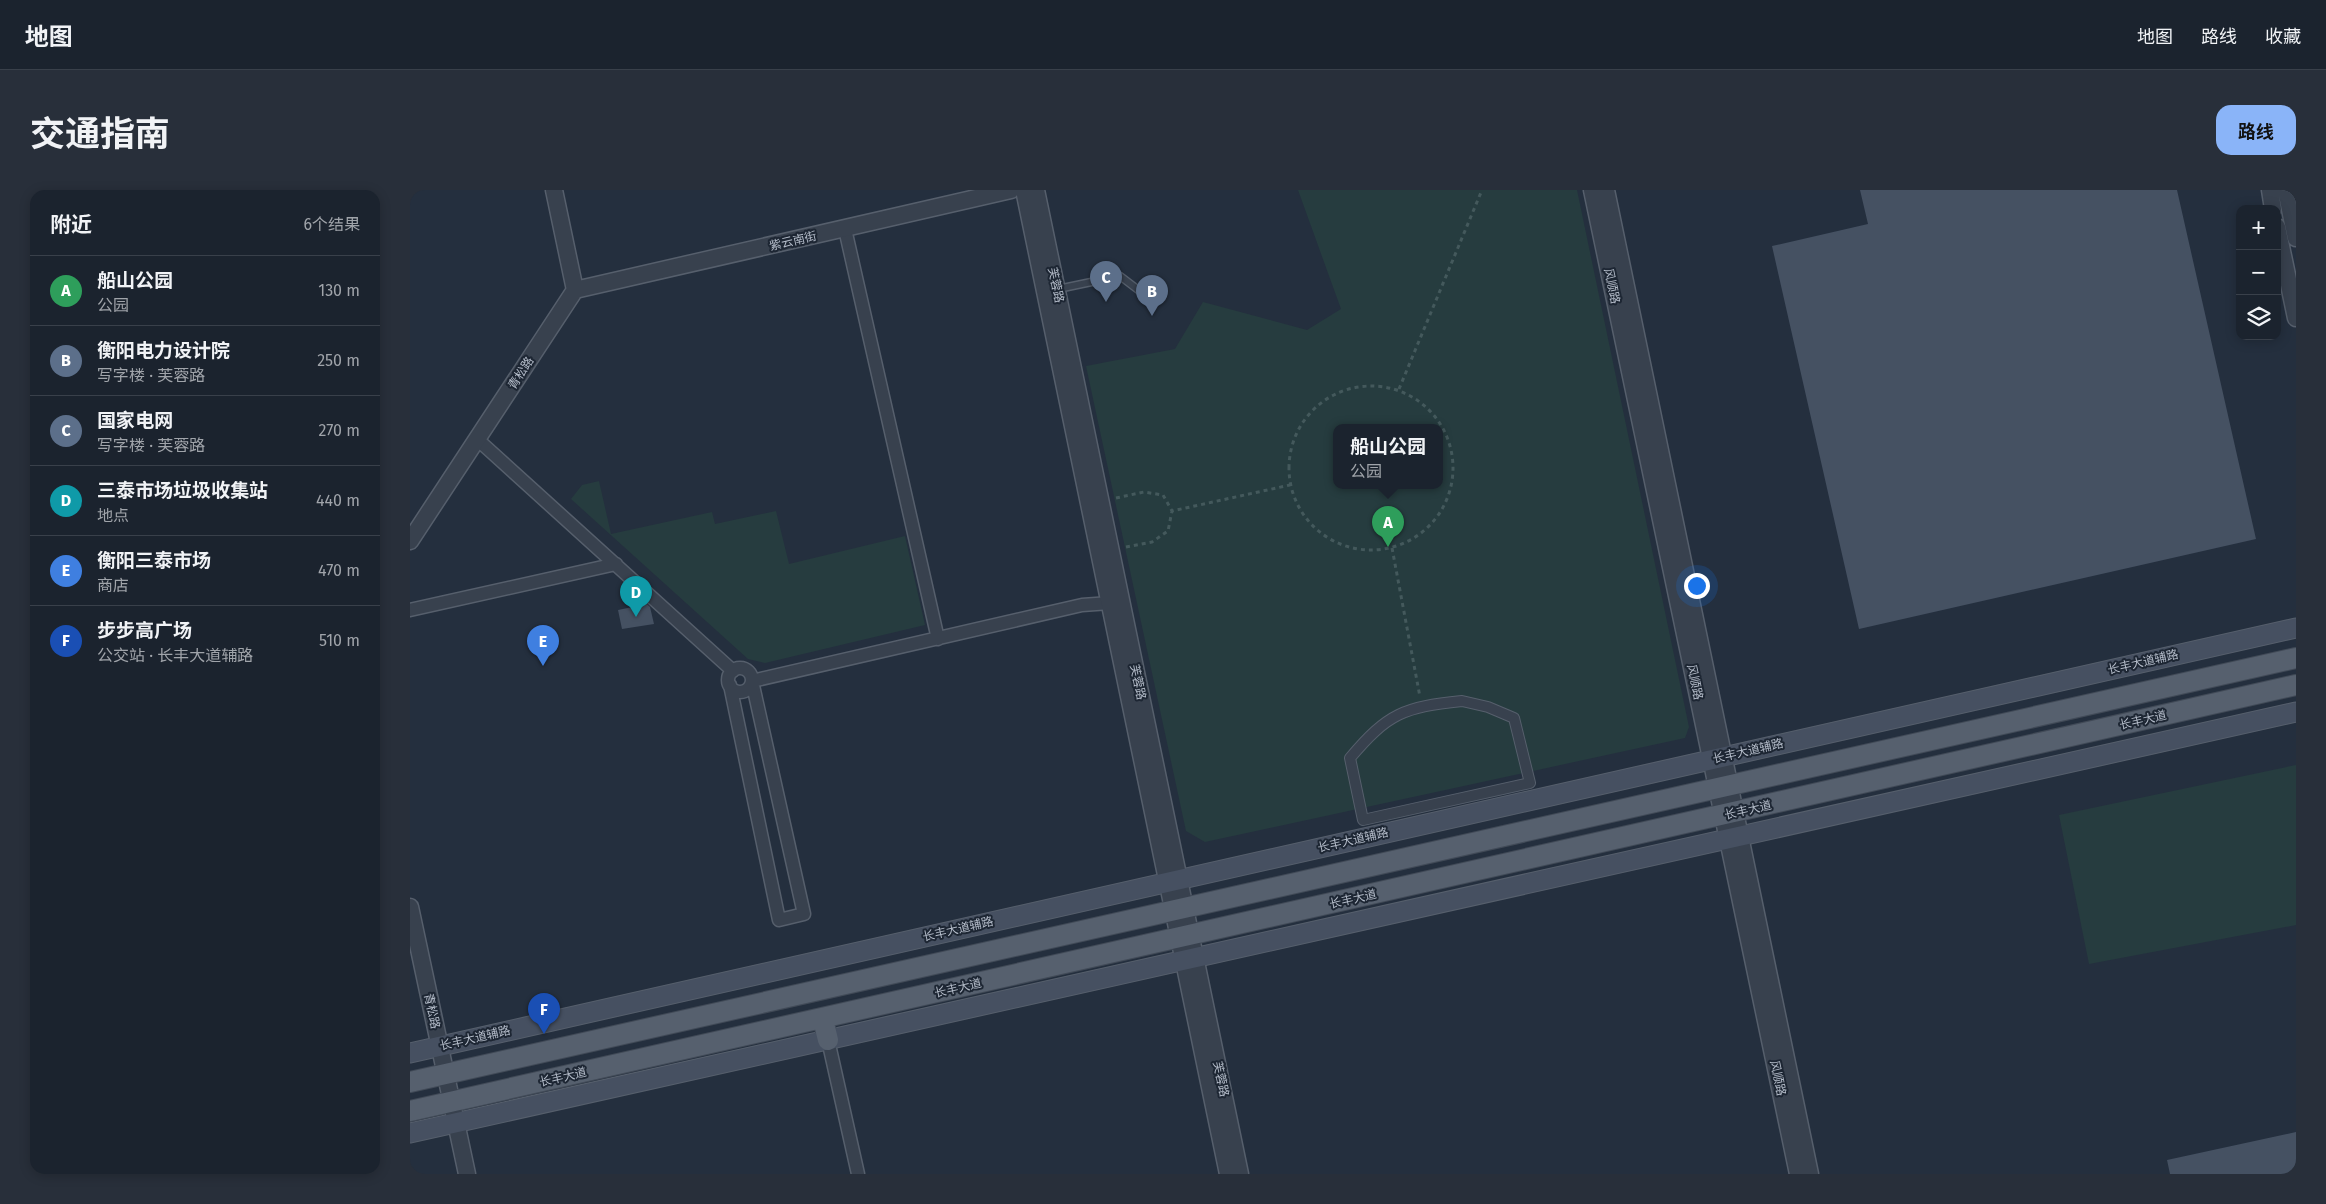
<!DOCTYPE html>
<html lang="zh">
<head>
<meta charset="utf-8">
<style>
  body { margin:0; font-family:"Fira Sans","Noto Sans SC",sans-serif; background:#282f3a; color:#f1f3f6 }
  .controls { position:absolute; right:15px; top:15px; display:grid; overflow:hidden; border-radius:10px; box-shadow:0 2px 12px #0003 }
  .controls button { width:45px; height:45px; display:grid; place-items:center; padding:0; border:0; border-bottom:1px solid #39404a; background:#1b232e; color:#f1f3f6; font:25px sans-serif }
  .you { position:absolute; left:1286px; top:395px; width:18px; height:18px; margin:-12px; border:4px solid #fff; border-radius:50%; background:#1a73e8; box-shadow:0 0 0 8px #1a73e833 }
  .badge { display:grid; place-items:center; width:32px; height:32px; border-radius:50%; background:#8ab4f8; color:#fff; font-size:16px; font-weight:700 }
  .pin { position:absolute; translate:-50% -41px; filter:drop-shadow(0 1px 2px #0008) }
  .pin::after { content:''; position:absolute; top:26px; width:18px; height:15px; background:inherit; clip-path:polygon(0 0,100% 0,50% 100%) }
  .popup { position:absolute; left:923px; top:234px; width:110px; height:65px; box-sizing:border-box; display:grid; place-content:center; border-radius:10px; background:#1b232e; filter:drop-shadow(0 1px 4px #0005); font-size:16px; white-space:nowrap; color:#a0a4aa }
  .popup b { font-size:19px; color:#f1f3f6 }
  .popup::after { content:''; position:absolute; left:50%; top:100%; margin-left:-10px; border:10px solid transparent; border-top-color:#1b232e }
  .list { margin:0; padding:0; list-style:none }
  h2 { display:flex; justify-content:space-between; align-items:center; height:65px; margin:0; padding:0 20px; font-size:21px }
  h2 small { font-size:16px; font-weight:400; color:#a0a4aa }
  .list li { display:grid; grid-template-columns:32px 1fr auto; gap:15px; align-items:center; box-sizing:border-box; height:70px; padding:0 20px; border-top:1px solid #39404a }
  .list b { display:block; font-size:19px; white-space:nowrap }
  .list p { margin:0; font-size:16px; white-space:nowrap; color:#a0a4aa }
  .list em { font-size:16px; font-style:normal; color:#a0a4aa }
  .icon { flex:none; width:28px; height:28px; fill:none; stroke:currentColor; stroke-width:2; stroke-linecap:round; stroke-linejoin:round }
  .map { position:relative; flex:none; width:1886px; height:984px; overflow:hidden; border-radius:15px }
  header { display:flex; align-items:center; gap:30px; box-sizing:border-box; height:70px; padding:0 25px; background:#1b232e; border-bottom:1px solid #39404a }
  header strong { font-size:24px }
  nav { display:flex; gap:28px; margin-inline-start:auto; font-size:18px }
  .intro { display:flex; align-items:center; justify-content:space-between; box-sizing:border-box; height:120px; padding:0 30px }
  h1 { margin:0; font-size:35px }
  .button { padding:12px 22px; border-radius:15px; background:#8ab4f8; color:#111; font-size:18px; font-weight:700 }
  main { display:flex; gap:30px; padding:0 30px }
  aside { flex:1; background:#1b232e; border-radius:15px; box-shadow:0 2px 12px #0003 }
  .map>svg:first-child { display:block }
  .green { fill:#263c3f; fill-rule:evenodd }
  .building { fill:#455162 }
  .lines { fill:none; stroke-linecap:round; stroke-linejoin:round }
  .service-casing { stroke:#565f6c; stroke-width:9 }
  .pedestrian-casing { stroke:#565f6c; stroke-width:12 }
  .minor-casing { stroke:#565f6c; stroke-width:15 }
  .tertiary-casing { stroke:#565f6c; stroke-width:19 }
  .secondary-casing { stroke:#565f6c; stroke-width:21 }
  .primary-casing { stroke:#414a57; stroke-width:22 }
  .path { stroke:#44595c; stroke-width:3; stroke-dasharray:4 4; stroke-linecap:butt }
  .service { stroke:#38414e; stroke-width:6 }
  .pedestrian { stroke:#38414e; stroke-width:10 }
  .minor { stroke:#38414e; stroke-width:12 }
  .tertiary { stroke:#38414e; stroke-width:16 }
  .secondary { stroke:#465061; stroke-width:19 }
  .primary { stroke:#56606e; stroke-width:20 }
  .labels { text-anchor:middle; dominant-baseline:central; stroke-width:4; stroke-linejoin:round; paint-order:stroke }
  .street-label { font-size:12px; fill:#b4bcc9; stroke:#1d2633 }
</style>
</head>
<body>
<header>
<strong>地图</strong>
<nav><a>地图</a><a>路线</a><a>收藏</a></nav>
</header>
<div class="intro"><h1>交通指南</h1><a class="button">路线</a></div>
<main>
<aside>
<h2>附近<small>6个结果</small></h2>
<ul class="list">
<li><span class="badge" style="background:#2e9e5b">A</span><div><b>船山公园</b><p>公园</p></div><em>130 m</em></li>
<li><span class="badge" style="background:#5c6f8a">B</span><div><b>衡阳电力设计院</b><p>写字楼 · 芙蓉路</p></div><em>250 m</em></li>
<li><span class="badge" style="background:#5c6f8a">C</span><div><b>国家电网</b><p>写字楼 · 芙蓉路</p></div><em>270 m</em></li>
<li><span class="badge" style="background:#0f9aa8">D</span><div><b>三泰市场垃圾收集站</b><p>地点</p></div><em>440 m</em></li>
<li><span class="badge" style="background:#3f7fe0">E</span><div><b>衡阳三泰市场</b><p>商店</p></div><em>470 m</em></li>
<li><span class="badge" style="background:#1a4fb4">F</span><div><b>步步高广场</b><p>公交站 · 长丰大道辅路</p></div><em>510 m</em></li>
</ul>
</aside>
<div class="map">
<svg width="1886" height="984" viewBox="0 0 1886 984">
  <rect width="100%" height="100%" fill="#242f3e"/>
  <path class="green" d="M888 0H1167L1279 537 1275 548 795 652 776 641 676 176 765 159 793 112 897 140 931 119ZM927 238H1029V296H927Z
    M189 291 201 344 302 322 305 334 366 321 379 374 495 346 515 435 355 473 338 469 161 309 172 295Z
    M1886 575V735L1679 774 1649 625Z"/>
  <path class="building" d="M1450 0H1767L1846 349 1449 439 1362 56 1458 34Z
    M237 414 240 417 244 434 212 439 208 420Z
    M1886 942V984H1760L1757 970Z"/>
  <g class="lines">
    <g class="service-casing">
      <path id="service" d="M648 99 710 86 731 102"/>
    </g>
    <g class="pedestrian-casing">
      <path id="pedestrian" d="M1052 511 1078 517 1104 528 1120 593 953 630 940 568C978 523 994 517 1052 511Z"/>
    </g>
    <g class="minor-casing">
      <path id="minor" d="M435 39 528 449
        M67 249 323 481
        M0 420 206 374
        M318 490a12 12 0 1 1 24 0a12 12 0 1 1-24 0Z
        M320 495 369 730 394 724 342 491 672 415 700 413
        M418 850 448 984"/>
    </g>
    <g class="tertiary-casing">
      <path id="tertiary" d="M614 0 818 984
        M626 0 830 984
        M1182 0 1388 984
        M1196 0 1400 984
        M1860 0 1863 19
        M1876 0 1886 48
        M1867 37 1886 128
        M165 100 601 0
        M0 351 165 100 144 0
        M0 717 57 984"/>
    </g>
    <g class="secondary-casing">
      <path id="secondary" d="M0 863 1886 438
        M0 943 1886 522"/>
    </g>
    <g class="primary-casing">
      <path id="primary" d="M413 829 418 850
        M0 892 1886 468
        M0 921 1886 495"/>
    </g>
    <path class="path" d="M879 278a82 82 0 1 1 164 0a82 82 0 1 1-164 0Z
      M989 199 1072 0
      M706 308 734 302 753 305 762 321 880 295
      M716 357 742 352 758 341 762 321
      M982 358 1010 507"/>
    <use href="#service" class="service"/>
    <use href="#pedestrian" class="pedestrian"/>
    <use href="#minor" class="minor"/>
    <use href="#tertiary" class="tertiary"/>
    <use href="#secondary" class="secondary"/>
    <use href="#primary" class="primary"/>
  </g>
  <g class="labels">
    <g class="street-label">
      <text transform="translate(383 51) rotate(-13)">紫云南街</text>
      <text transform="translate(646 95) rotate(78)">芙蓉路</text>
      <text transform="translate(1202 96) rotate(78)">风顺路</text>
      <text transform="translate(111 183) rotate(-57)">青松路</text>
      <text transform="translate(1733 472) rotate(-13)">长丰大道辅路</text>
      <text transform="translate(728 492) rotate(78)">芙蓉路</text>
      <text transform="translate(1285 492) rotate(78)">风顺路</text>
      <text transform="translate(1733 530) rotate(-13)">长丰大道</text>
      <text transform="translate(1338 561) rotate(-13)">长丰大道辅路</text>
      <text transform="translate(1338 620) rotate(-13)">长丰大道</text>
      <text transform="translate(943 650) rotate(-13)">长丰大道辅路</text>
      <text transform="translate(943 709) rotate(-13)">长丰大道</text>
      <text transform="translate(548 739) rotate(-13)">长丰大道辅路</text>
      <text transform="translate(548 798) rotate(-13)">长丰大道</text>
      <text transform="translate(22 821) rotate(78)">青松路</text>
      <text transform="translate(65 848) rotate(-13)">长丰大道辅路</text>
      <text transform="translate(153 887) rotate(-13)">长丰大道</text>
      <text transform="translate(1368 888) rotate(78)">风顺路</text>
      <text transform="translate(811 889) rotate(78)">芙蓉路</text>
    </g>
  </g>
</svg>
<div class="controls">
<button>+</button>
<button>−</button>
<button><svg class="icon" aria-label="layers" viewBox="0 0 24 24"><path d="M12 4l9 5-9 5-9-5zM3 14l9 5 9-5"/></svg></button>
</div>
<div class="you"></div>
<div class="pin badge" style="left:978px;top:357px;background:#2e9e5b">A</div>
<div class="popup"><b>船山公园</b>公园</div>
<div class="pin badge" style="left:742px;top:126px;background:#5c6f8a">B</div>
<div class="pin badge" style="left:696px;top:112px;background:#5c6f8a">C</div>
<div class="pin badge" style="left:226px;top:427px;background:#0f9aa8">D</div>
<div class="pin badge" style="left:133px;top:476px;background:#3f7fe0">E</div>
<div class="pin badge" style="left:134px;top:844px;background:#1a4fb4">F</div>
</div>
</main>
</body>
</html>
